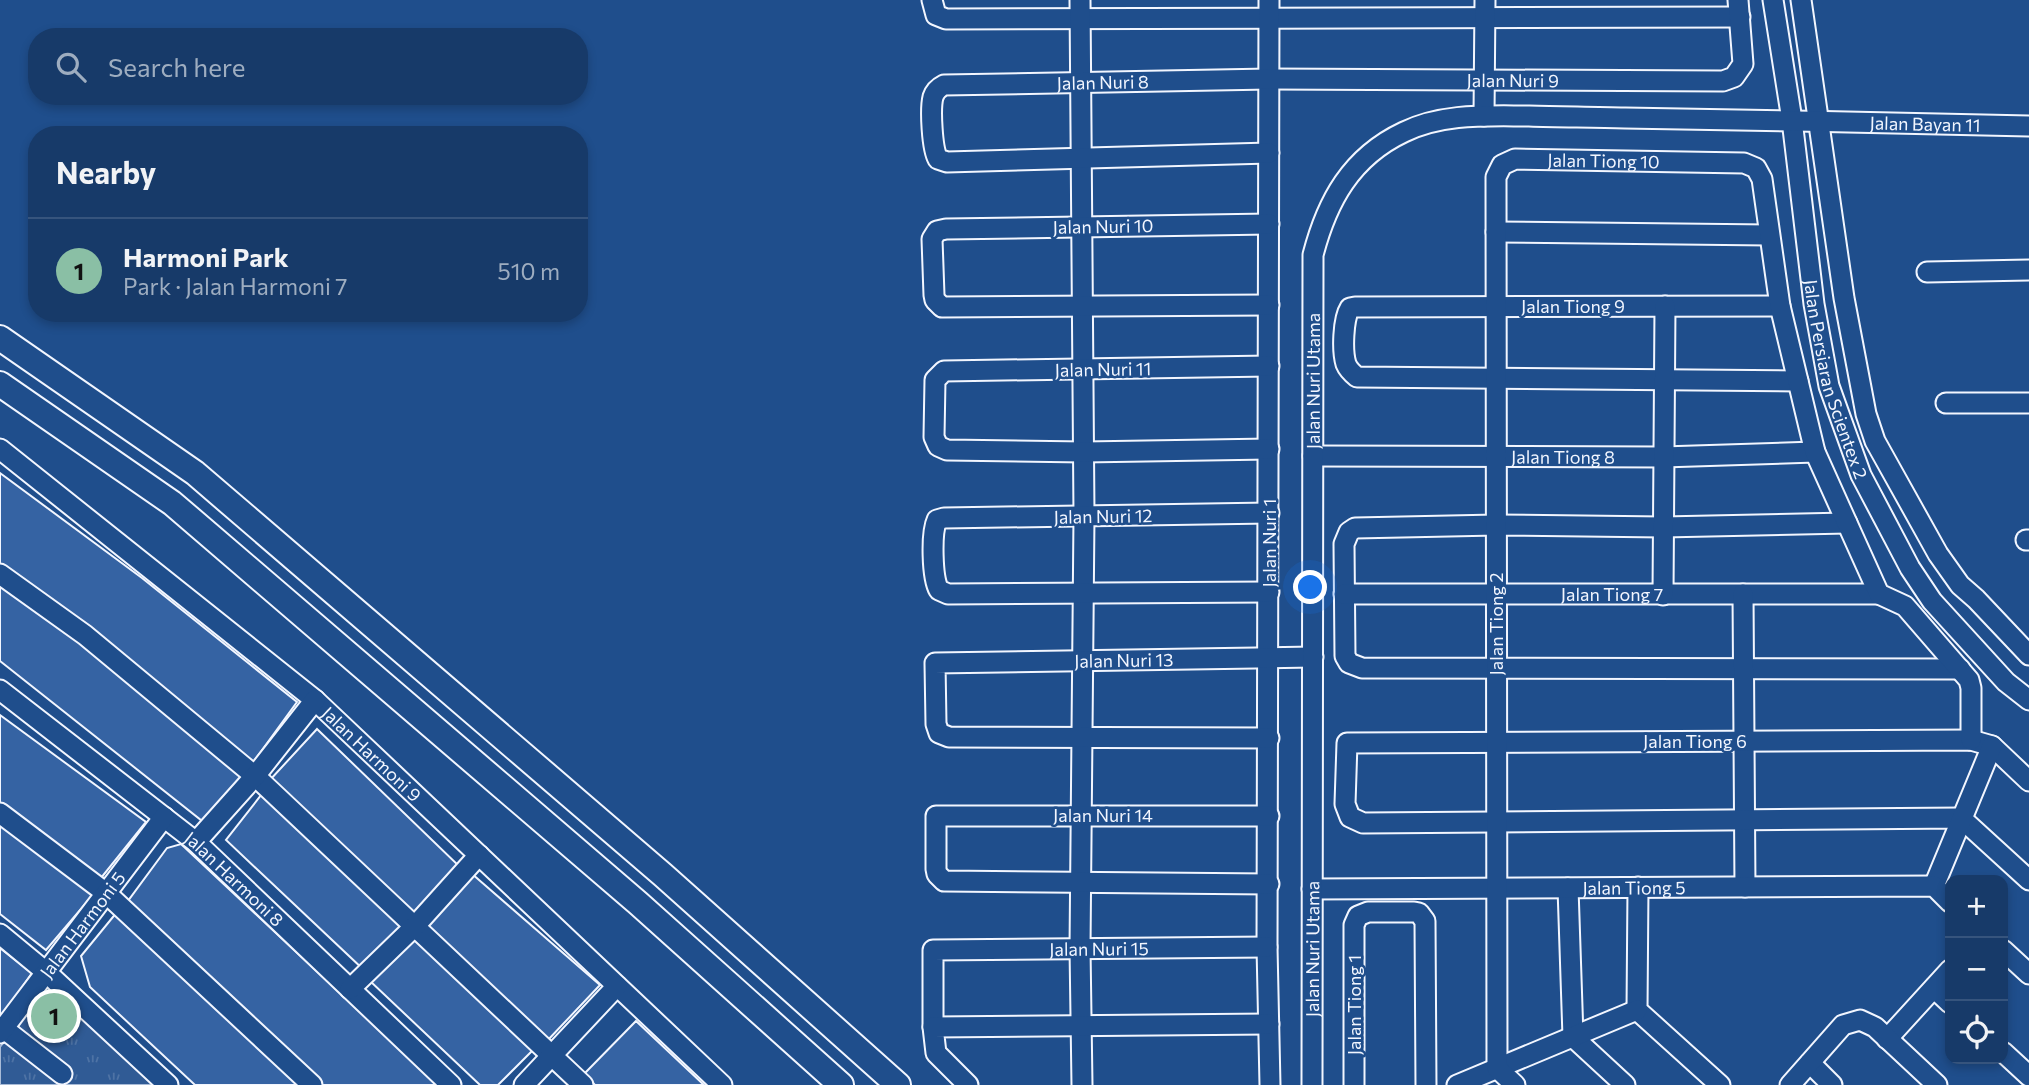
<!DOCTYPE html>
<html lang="en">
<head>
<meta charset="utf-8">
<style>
  body { margin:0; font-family:Commissioner,sans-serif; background:#244571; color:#f1f3f6 }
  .controls { position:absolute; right:21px; bottom:21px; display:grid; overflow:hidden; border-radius:14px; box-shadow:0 4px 10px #0003 }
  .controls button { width:63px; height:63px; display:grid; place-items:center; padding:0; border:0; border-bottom:2px solid #36547d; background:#173a69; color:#f1f3f6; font:35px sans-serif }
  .you { position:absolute; left:1311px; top:588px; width:24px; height:24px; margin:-18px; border:5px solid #fff; border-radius:50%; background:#1a73e8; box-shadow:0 0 0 10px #1a73e833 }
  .badge { display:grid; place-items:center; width:46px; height:46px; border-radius:50%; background:#8abfa5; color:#111; font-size:23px; font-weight:700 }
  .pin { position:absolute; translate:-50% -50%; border:4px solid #fff; box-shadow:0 2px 7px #0006 }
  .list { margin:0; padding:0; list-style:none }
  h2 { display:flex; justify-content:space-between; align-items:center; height:91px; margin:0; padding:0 28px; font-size:30px }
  h2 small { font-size:23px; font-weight:400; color:#9eadc0 }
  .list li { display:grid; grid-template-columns:46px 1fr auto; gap:21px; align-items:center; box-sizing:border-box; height:105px; padding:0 28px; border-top:2px solid #36547d }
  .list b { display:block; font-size:26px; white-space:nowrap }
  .list p { margin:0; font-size:23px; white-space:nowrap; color:#9eadc0 }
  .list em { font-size:23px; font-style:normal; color:#9eadc0 }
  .icon { flex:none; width:38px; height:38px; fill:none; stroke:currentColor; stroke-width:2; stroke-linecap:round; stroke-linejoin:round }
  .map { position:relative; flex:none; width:2029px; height:1085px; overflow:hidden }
  .search { position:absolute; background:#173a69; box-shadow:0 4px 10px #0003; left:28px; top:28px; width:560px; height:77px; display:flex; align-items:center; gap:18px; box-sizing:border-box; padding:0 24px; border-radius:28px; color:#9eadc0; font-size:26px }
  .panel { position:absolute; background:#173a69; box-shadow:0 4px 10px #0003; left:28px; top:126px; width:560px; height:196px; border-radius:28px }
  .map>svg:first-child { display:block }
  .grass { fill:url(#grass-tufts); stroke:#a8bbd7; stroke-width:2 }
  .building { fill:#3563a3; stroke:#f2f6ff; stroke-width:2 }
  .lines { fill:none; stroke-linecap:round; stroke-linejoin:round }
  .minor-casing { stroke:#f2f6ff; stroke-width:23 }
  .major-casing { stroke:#f2f6ff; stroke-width:28 }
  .minor { stroke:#1f4e8c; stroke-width:19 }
  .major { stroke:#1f4e8c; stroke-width:24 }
  .labels { text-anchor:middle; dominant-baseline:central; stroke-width:5; stroke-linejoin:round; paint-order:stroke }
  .street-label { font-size:18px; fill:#f2f6ff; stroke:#1f4e8c }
</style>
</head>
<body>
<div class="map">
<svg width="2029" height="1085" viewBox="0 0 2029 1085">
  <defs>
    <pattern id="grass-tufts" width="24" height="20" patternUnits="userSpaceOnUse" patternTransform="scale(1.75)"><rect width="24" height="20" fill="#305b95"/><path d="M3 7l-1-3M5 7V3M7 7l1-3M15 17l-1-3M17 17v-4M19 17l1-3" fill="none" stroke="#4e73a5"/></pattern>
  </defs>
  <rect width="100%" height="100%" fill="#1f4e8c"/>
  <path class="grass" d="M49 985 160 1085H0V1047Z"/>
  <path class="building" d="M0 473 142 578 297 702 252 764 0 565Z
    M0 579 247 777 206 824 0 661Z
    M0 715 146 822 97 883 0 808Z
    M317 729 460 867 416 918 269 781Z
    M265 790 406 926 365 971 226 840Z
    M0 823 93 895 46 950 0 914Z
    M181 844 438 1085H322L128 901 167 848Z
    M471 873 600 985 547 1041 421 926Z
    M117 912 302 1085H195L90 987 81 956Z
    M416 934 536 1047 498 1085H480L370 981Z
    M0 948 32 973 0 1019Z
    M636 1021 704 1085H595L584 1074Z"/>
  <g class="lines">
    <g class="minor-casing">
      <g id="minor">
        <path d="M932 0 936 15 946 19 1740 17"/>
        <path d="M1080 0 1084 516 1080 948 1082 1085"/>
        <path d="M1269 0 1267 947 1270 1085"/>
        <path id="s1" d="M1773 0 1792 120 1814 304 1829 386 1861 475 1910 568 1932 601 2006 682 2029 700"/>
        <path d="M1801 0 1844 298 1866 414 1875 441 1938 554 1960 585 1976 599 2029 655"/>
        <path d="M1484 116 1485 0"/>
        <path id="s2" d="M1269 153 947 162 938 159C932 149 930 109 933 97 935 91 938 88 944 85L1269 79 1723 81 1734 77 1743 64 1738 0"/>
        <path d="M1269 224 946 229 937 231 932 239 934 295 935 300 942 307 1269 305"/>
        <path d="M1496 232 1769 235"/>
        <path d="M1927 272 2029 270"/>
        <path d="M1780 306 1355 307 1350 308C1343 319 1342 351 1346 364 1348 369 1352 373 1357 377L1798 381"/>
        <path d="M1269 366 944 371 935 380 934 437 938 446 947 450 1084 452 1269 449"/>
        <path d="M1946 403H2029"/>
        <path id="s3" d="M0 449 315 700 722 1085"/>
        <path id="s4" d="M1313 456 1663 457 1815 452"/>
        <path d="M1269 513 944 518 937 520C931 533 932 578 939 590L948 594 1269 592"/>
        <path d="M1847 523 1663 527 1496 525 1355 528 1349 532 1344 544 1345 656 1349 663 1362 668 1960 669"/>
        <path d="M2026 540H2029"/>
        <path d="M0 574 85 635 255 776 583 1085"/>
        <path id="s5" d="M1344 594H1879"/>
        <path d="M1743 594 1745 887"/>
        <path d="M1663 595 1665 306"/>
        <path id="s6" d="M0 690 196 842 451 1085"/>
        <path id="s7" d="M1269 738 949 737 939 733 936 724 935 663 1313 657"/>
        <path d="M2029 781 1992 746 1971 740 1347 743 1345 804 1350 817 1363 823 1961 818 2029 880"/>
        <path d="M0 813 106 893 312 1085"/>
        <path d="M1269 816H936V869L937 874 944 881 1269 884"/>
        <path d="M196 842 255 776 315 700"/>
        <path d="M1934 886 1992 746"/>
        <path d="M1638 887 1637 1010 1720 1085"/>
        <path d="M1568 888 1573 1037 1625 1085"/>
        <path id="s8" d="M1312 889 1934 886 1950 902"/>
        <path d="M0 934 46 972 168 1085"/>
        <path d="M2003 950 2029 974"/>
        <path d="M1934 988 1950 1003"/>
        <path d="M350 989 415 926 479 855"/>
        <path id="s9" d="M933 1027V950L1267 947"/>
        <path d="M3 1028 62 1074"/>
        <path id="s10" d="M0 1033 164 817"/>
        <path d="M1887 1039 1950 970"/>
        <path d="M2003 1052 2029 1076"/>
        <path d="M1810 1063 1832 1085"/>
        <path d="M524 1085 617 986"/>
        <path d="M968 1085 936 1053 933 1027 1269 1024"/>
        <path id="s11" d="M1312 1085 1313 255C1327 201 1351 157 1404 132 1443 113 1487 116 1529 116 1561 117 1593 117 1625 118 1760 120 1894 123 2029 126"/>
        <path d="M1354 1085V925L1358 916 1368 912H1414L1419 913 1425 921 1426 1085"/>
        <path d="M1457 1085 1637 1010"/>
        <path id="s12" d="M1515 1085 1497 1068 1496 177 1502 165 1515 159 1744 163 1756 168 1762 179 1780 306 1815 452 1879 594 1905 606 1969 680 1971 688V740"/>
        <path d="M1790 1085 1843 1025 1860 1020 1875 1027 1937 1085"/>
      </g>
    </g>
    <g class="major-casing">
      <path id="major" d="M0 338 195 473 663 875 898 1085
        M0 384 172 503 638 903 841 1085"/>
    </g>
    <use href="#minor" class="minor"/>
    <use href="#major" class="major"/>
  </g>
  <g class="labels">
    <g class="street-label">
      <text stroke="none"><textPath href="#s2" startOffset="980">Jalan Nuri 9</textPath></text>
      <text stroke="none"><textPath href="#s2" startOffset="570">Jalan Nuri 8</textPath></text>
      <text stroke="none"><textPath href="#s11" startOffset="1512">Jalan Bayan 11</textPath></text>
      <text stroke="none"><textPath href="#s12" startOffset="1032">Jalan Tiong 10</textPath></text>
      <text transform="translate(1103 226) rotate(-1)">Jalan Nuri 10</text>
      <text x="1573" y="306">Jalan Tiong 9</text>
      <text transform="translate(1103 369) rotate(-1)">Jalan Nuri 11</text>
      <text stroke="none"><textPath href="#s1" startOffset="385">Jalan Persiaran Scientex 2</textPath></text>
      <text stroke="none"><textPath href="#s11" startOffset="704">Jalan Nuri Utama</textPath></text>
      <text stroke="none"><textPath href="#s4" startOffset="250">Jalan Tiong 8</textPath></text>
      <text transform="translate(1103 516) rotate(-1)">Jalan Nuri 12</text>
      <text transform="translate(1269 543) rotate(-90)">Jalan Nuri 1</text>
      <text stroke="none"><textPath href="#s5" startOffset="268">Jalan Tiong 7</textPath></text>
      <text transform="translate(1496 624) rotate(-90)">Jalan Tiong 2</text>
      <text stroke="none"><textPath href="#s7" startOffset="590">Jalan Nuri 13</textPath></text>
      <text x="1695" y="741">Jalan Tiong 6</text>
      <text stroke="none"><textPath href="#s3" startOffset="481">Jalan Harmoni 9</textPath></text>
      <text x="1103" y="815">Jalan Nuri 14</text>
      <text stroke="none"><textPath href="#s6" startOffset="301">Jalan Harmoni 8</textPath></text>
      <text stroke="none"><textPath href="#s8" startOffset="322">Jalan Tiong 5</textPath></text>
      <text stroke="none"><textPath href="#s10" startOffset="136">Jalan Harmoni 5</textPath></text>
      <text stroke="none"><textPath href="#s9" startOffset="243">Jalan Nuri 15</textPath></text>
      <text stroke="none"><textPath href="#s11" startOffset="136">Jalan Nuri Utama</textPath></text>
      <text transform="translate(1354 1005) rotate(-90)">Jalan Tiong 1</text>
    </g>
  </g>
</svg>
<div class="controls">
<button>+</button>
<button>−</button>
<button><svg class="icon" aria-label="locate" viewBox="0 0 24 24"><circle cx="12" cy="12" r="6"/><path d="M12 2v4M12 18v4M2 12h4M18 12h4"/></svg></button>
</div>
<div class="you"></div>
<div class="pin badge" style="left:54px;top:1016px">1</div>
<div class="search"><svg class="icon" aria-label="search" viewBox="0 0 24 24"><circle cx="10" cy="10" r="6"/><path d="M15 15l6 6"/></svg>Search here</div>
<section class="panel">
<h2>Nearby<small></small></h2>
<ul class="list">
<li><span class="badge">1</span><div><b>Harmoni Park</b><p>Park · Jalan Harmoni 7</p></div><em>510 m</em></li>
</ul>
</section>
</div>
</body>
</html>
